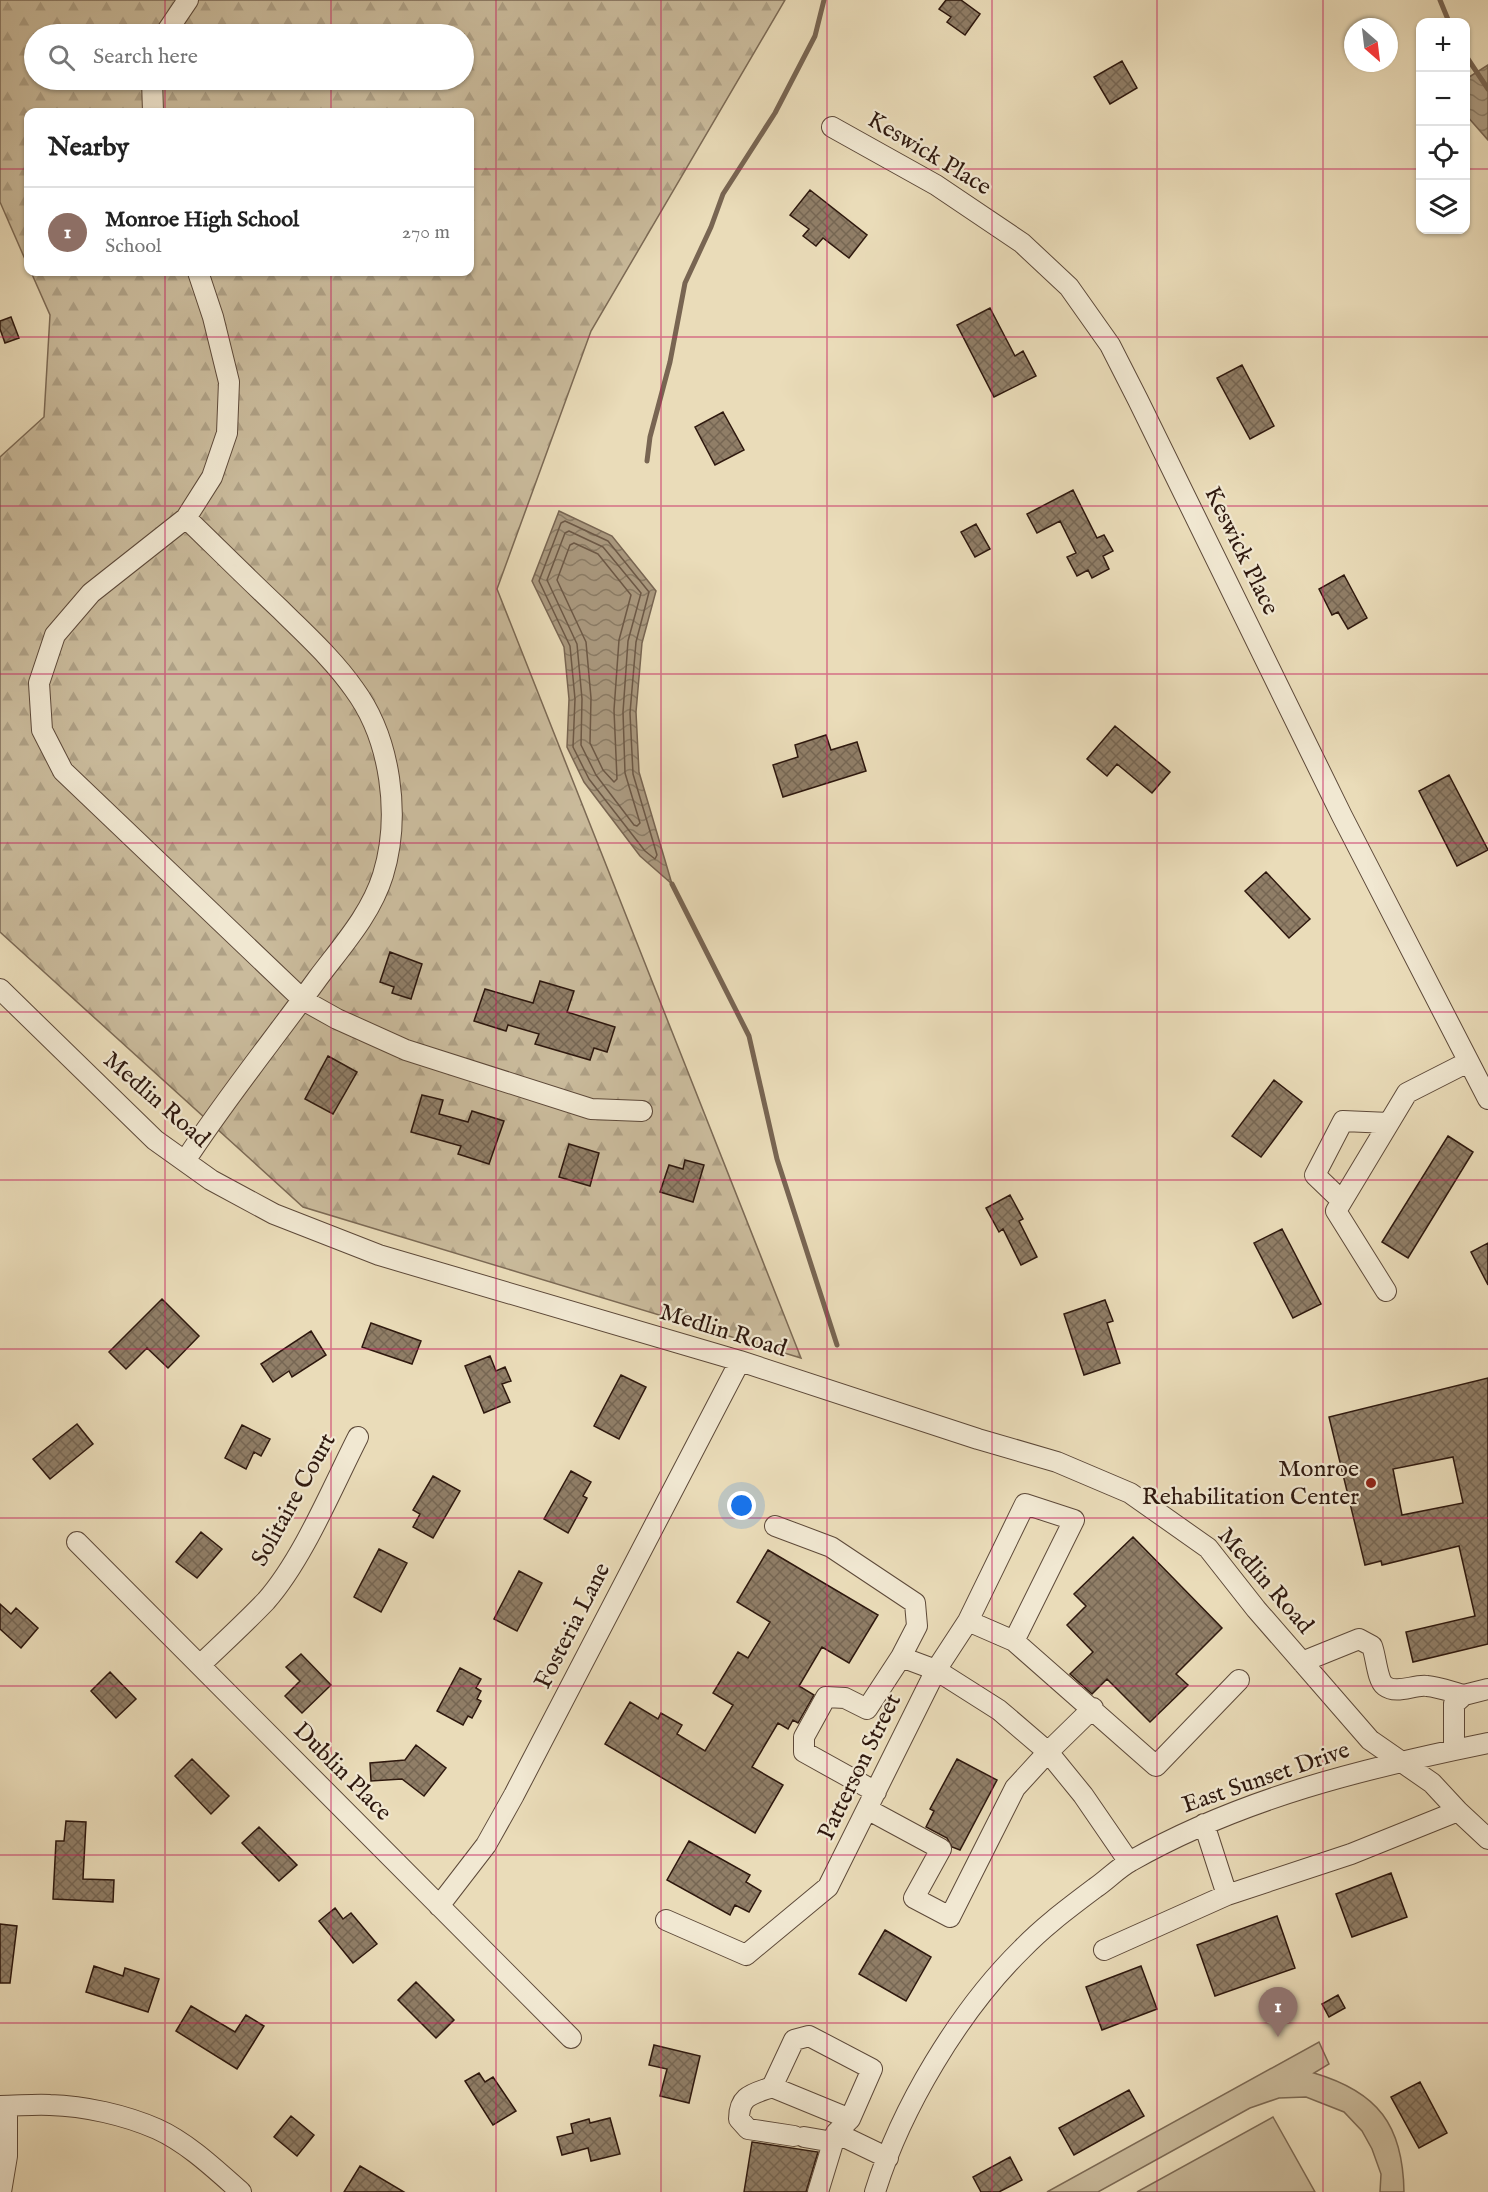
<!DOCTYPE html>
<html lang="en">
<head>
<meta charset="utf-8">
<style>
  body { margin:0; font-family:"IM FELL English",serif; background:#f2f2f2; color:#222 }
  .controls { position:absolute; right:18px; top:18px; display:grid; overflow:hidden; border-radius:12px; box-shadow:0 2px 4px #0004 }
  .controls button { width:54px; height:54px; display:grid; place-items:center; padding:0; border:0; border-bottom:2px solid #e0e0e0; background:#fff; color:#222; font:30px sans-serif }
  .compass { position:absolute; left:1344px; top:18px; width:54px; height:54px; border-radius:50%; background:#fff; box-shadow:0 2px 4px #0004; rotate:152deg }
  .you { position:absolute; left:742px; top:1506px; width:21px; height:21px; margin:-15px; border:4px solid #fff; border-radius:50%; background:#1a73e8; box-shadow:0 0 0 9px #1a73e833 }
  .badge { display:grid; place-items:center; width:39px; height:39px; border-radius:50%; background:#8f2418; color:#fff; font-size:20px; font-weight:700 }
  .pin { position:absolute; translate:-50% -50px; filter:drop-shadow(0 2px 3px #0008) }
  .pin::after { content:''; position:absolute; top:32px; width:21px; height:18px; background:inherit; clip-path:polygon(0 0,100% 0,50% 100%) }
  .list { margin:0; padding:0; list-style:none }
  h2 { display:flex; justify-content:space-between; align-items:center; height:78px; margin:0; padding:0 24px; font-size:26px }
  h2 small { font-size:20px; font-weight:400; color:#767676 }
  .list li { display:grid; grid-template-columns:39px 1fr auto; gap:18px; align-items:center; box-sizing:border-box; height:90px; padding:0 24px; border-top:2px solid #e0e0e0 }
  .list b { display:block; font-size:22px; white-space:nowrap }
  .list p { margin:0; font-size:20px; white-space:nowrap; color:#767676 }
  .list em { font-size:20px; font-style:normal; color:#767676 }
  .icon { flex:none; width:33px; height:33px; fill:none; stroke:currentColor; stroke-width:2; stroke-linecap:round; stroke-linejoin:round }
  .map { position:relative; flex:none; width:1488px; height:2192px; overflow:hidden }
  .search { position:absolute; background:#fff; box-shadow:0 2px 4px #0004; left:24px; top:24px; width:450px; height:66px; display:flex; align-items:center; gap:15px; box-sizing:border-box; padding:0 21px; border-radius:33px; color:#767676; font-size:22px }
  .panel { position:absolute; background:#fff; box-shadow:0 2px 4px #0004; left:24px; top:108px; width:450px; height:168px; border-radius:12px }
  .map>svg:first-child { display:block }
  .forest { fill:url(#forest-firs); stroke:#7c6a55; stroke-width:1.5; fill-rule:evenodd }
  .pitch { fill:#cabb9c; stroke:#7c6a55; stroke-width:1.5 }
  .water { fill:url(#water-waves); stroke:#786552; stroke-width:1.5 }
  .lines { fill:none; stroke-linecap:round; stroke-linejoin:round }
  .shore { stroke:#6c5846; stroke-width:1.5 }
  .stream { stroke:#786552; stroke-width:5 }
  .building { fill:url(#building-cross-hatch); stroke:#2e180e; stroke-width:1.5; fill-rule:evenodd }
  .minor-casing { stroke:#5d4939; stroke-width:22 }
  .minor { stroke:#f1e8d2; stroke-width:20 }
  .grid { fill:none; stroke:#c2185b; stroke-width:1.5; stroke-opacity:0.55 }
  .poi-dot { fill:#8f2418; stroke:#f1e8d2; stroke-width:2 }
  .labels { text-anchor:middle; dominant-baseline:central; stroke-width:4.5; stroke-linejoin:round; paint-order:stroke }
  .street-label { font-size:24px; fill:#2e180e; stroke:#f1e8d2 }
  .poi-label { font-size:24px; fill:#2e180e; stroke:#f1e8d2; text-anchor:end }
</style>
</head>
<body>
<div class="map">
<svg width="1488" height="2192" viewBox="0 0 1488 2192">
  <defs>
    <pattern id="forest-firs" width="22" height="20" patternUnits="userSpaceOnUse" patternTransform="scale(1.5)"><rect width="22" height="20" fill="#cabb9c"/><path d="M5 1l3.5 6h-7zM16 11l3.5 6h-7z" fill="#aea085"/></pattern>
    <pattern id="water-waves" width="16" height="10" patternUnits="userSpaceOnUse" patternTransform="scale(1.5)"><rect width="16" height="10" fill="#aa997f"/><path d="M0 5q4-4 8 0t8 0" fill="none" stroke="#8b7c66"/></pattern>
    <pattern id="building-cross-hatch" width="8" height="8" patternUnits="userSpaceOnUse" patternTransform="scale(1.5)"><rect width="8" height="8" fill="#907e67"/><path d="M0 0l8 8M0 8l8-8" fill="none" stroke="#766653"/></pattern>
  </defs>
  <rect width="100%" height="100%" fill="#eadcb9"/>
  <filter id="stains"><feTurbulence type="fractalNoise" baseFrequency=".00333" numOctaves="4"/><feColorMatrix values="0 0 0 0 .2 0 0 0 0 .09 0 0 0 0 .02 0 0 0 .5 -.17"/></filter>
  <radialGradient id="worn" r=".72"><stop offset=".6" stop-color="#630" stop-opacity="0"/><stop offset="1" stop-color="#630" stop-opacity=".3"/></radialGradient>
  <path class="forest" d="M0 0H785L591 331 497 589 801 1358 303 1207 0 932V457L44 417 50 315 31 272H470V112H28V266L0 202ZM34 34H464V80H34Z"/>
  <path class="pitch" d="M1319 2042 1329 2064 1314 2073C1378 2092 1403 2125 1404 2192H1380L1381 2174 1372 2149 1362 2131 1344 2112 1306 2097 1279 2098 1250 2108 1098 2192H1047Z
    M1273 2117 1315 2192H1137Z"/>
  <path class="water" d="M1488 65V140L1466 115V79Z
    M559 511 612 536 656 591 642 643 636 712 639 772 672 884 640 856 584 782 567 747 569 699 564 647 532 581Z"/>
  <g class="lines">
    <path class="shore" d="M565 521 608 541 649 592 636 642 630 713 633 774 657 855 655 859 645 851 589 779 573 747 575 699 570 646 539 581 561 523Z
      M569 531 603 547 641 593 628 641 623 712 625 773 640 823 637 826 634 825 596 775 581 745 582 699 577 644 547 580 565 533Z
      M574 543 598 554 631 595 619 640 614 710 617 779 614 782 603 770 590 743 591 698 586 642 557 580 570 545Z"/>
    <path class="stream" d="M1440 0 1449 22
      M1466 56 1488 89
      M647 461 650 437 670 362 685 283 711 227 723 194 775 113 815 36 824 0
      M672 884 749 1036 777 1159 837 1345"/>
  </g>
  <path class="building" d="M946 0H961L980 14 965 35 947 22 951 17 939 9Z
    M1122 61 1137 88 1110 104 1094 77Z
    M810 190 867 235 849 258 823 238 816 246 803 236 809 229 790 215Z
    M990 308 1015 356 1023 351 1036 376 994 397 957 325Z
    M11 317 19 338 5 343 0 329V321Z
    M1242 365 1274 426 1250 439 1217 378Z
    M723 412 744 450 715 465 695 427Z
    M1073 490 1097 538 1104 535 1113 551 1103 556 1109 569 1092 578 1088 570 1077 576 1067 557 1076 553 1060 521 1037 533 1027 514Z
    M976 524 990 549 975 557 961 532Z
    M1344 575 1367 618 1348 629 1338 612 1332 615 1319 589Z
    M1115 726 1170 772 1152 793 1117 764 1107 776 1087 759Z
    M826 735 831 750 857 742 866 771 783 797 773 765 798 757 795 745Z
    M1449 775 1488 850 1457 866 1419 791Z
    M1266 872 1310 919 1289 938 1245 891Z
    M390 952 422 964 411 999 392 993 394 987 380 982Z
    M540 981 574 991 567 1012 615 1027 607 1052 594 1048 590 1060 535 1044 539 1034 508 1025 506 1031 474 1021 485 989 533 1003Z
    M328 1056 357 1072 333 1114 305 1099Z
    M1274 1080 1302 1102 1261 1157 1232 1136Z
    M422 1095 443 1100 439 1114 468 1122 472 1111 504 1121 489 1164 458 1154 461 1146 411 1132Z
    M1448 1136 1473 1152 1408 1258 1382 1242Z
    M569 1144 599 1153 590 1186 559 1177Z
    M685 1160 704 1165 693 1202 660 1192 669 1165 683 1169Z
    M1010 1195 1023 1219 1019 1221 1037 1257 1021 1265 1003 1229 999 1232 986 1208Z
    M1282 1229 1321 1304 1293 1318 1254 1243Z
    M1488 1243V1285L1471 1252Z
    M162 1299 199 1336 168 1368 147 1348 126 1369 109 1352Z
    M1105 1300 1113 1321 1107 1323 1120 1363 1084 1375 1064 1314Z
    M371 1323 421 1341 412 1364 362 1347Z
    M311 1331 326 1355 292 1377 289 1371 273 1382 261 1364Z
    M490 1356 496 1371 505 1367 511 1381 502 1384 510 1402 484 1413 465 1366Z
    M621 1375 646 1387 619 1439 594 1426Z
    M1488 1378V1644L1413 1662 1406 1632 1475 1616 1459 1546 1382 1565 1381 1561 1365 1565 1329 1417ZM1453 1457 1463 1503 1402 1515 1393 1469Z
    M77 1424 93 1444 50 1479 33 1459Z
    M242 1425 270 1439 261 1456 254 1452 246 1469 225 1458Z
    M571 1471 591 1482 583 1496 587 1498 568 1533 544 1519Z
    M433 1476 460 1491 433 1538 413 1527 420 1514 413 1510Z
    M201 1532 222 1549 197 1578 176 1562Z
    M1133 1537 1222 1628 1176 1674 1188 1685 1150 1722 1107 1679 1092 1694 1070 1674 1093 1652 1067 1625 1086 1606 1074 1594Z
    M379 1549 407 1563 381 1612 354 1597Z
    M768 1550 878 1615 849 1663 822 1647 799 1686 814 1695 798 1723 793 1720 788 1729 778 1723 752 1767 783 1785 755 1833 605 1744 630 1702 658 1719 661 1713 682 1725 677 1734 705 1751 733 1705 713 1693 738 1652 748 1658 770 1622 737 1602Z
    M519 1571 542 1583 517 1631 494 1619Z
    M0 1604 11 1614 16 1608 38 1628 21 1648 0 1629Z
    M301 1654 331 1685 302 1713 285 1696 300 1681 286 1667Z
    M460 1668 481 1679 476 1688 481 1691 477 1699 481 1701 472 1718 468 1716 463 1725 437 1711Z
    M110 1672 136 1699 116 1718 91 1691Z
    M416 1745 446 1768 424 1796 402 1779 371 1781 370 1763 405 1760Z
    M192 1759 229 1796 211 1814 175 1776Z
    M957 1759 997 1780 960 1850 952 1847 947 1838 926 1827 934 1811 930 1809Z
    M66 1821 86 1822 83 1879 114 1880 113 1902 53 1899 56 1841H64Z
    M259 1827 297 1865 279 1881 242 1843Z
    M689 1841 750 1875 746 1882 761 1891 749 1912 735 1905 730 1915 667 1880Z
    M1391 1873 1407 1917 1352 1937 1336 1894Z
    M335 1908 343 1919 351 1913 377 1944 353 1963 319 1921Z
    M1277 1916 1295 1968 1215 1996 1197 1945Z
    M0 1924 17 1926 10 1983H0Z
    M885 1930 931 1957 906 2001 859 1974Z
    M94 1966 123 1976 125 1968 159 1979 148 2012 86 1992Z
    M1141 1966 1157 2009 1102 2030 1086 1987Z
    M416 1982 454 2020 436 2038 398 2000Z
    M1338 1995 1345 2008 1329 2017 1322 2004Z
    M191 2006 235 2032 246 2015 264 2026 237 2069 176 2031Z
    M654 2045 700 2056 689 2103 660 2096 667 2069 649 2065Z
    M479 2073 485 2082 493 2077 516 2111 493 2125 465 2081Z
    M1420 2082 1447 2133 1419 2148 1391 2097Z
    M1129 2090 1144 2116 1074 2155 1059 2128Z
    M291 2116 314 2135 297 2156 274 2137Z
    M610 2118 620 2154 591 2161 588 2148 562 2155 557 2137 573 2133 571 2124 589 2119 590 2123Z
    M752 2142 818 2152 806 2192H744Z
    M1010 2157 1022 2180 999 2192H981L973 2177Z
    M360 2166 404 2192H344Z"/>
  <g class="lines">
    <g class="minor-casing">
      <path id="minor" d="M165 34 188 0
        M152 80 153 112
        M832 127 936 185 1022 243 1069 287 1110 345 1138 400 1342 816 1488 1099
        M186 518 212 477 227 433 229 382 213 317 198 272
        M0 989 155 1140 211 1180 274 1214 379 1255 740 1361 978 1439 1057 1462 1130 1493 1208 1548 1256 1609 1370 1740 1432 1783 1458 1811 1488 1839
        M185 1161C226 1098 274 1039 318 978 342 946 371 914 383 875 401 816 391 739 354 689 333 659 306 635 280 609 248 579 217 548 186 518L91 593 55 635 39 683 42 730 63 771 303 1000 337 1019 406 1050 591 1109 642 1111
        M1342 1201 1315 1175 1343 1121 1389 1123
        M1386 1291 1336 1211 1407 1093 1468 1062
        M775 1526 831 1547 915 1603 917 1626 901 1657 936 1670 999 1710 1048 1752 1083 1795 1129 1862
        M77 1542 571 2038
        M968 1621 1025 1504 1074 1520 1014 1641
        M1302 1662 1359 1639 1372 1646C1376 1656 1377 1680 1385 1686 1397 1695 1414 1684 1427 1686 1439 1687 1452 1692 1464 1695
        M200 1665C222 1644 245 1623 266 1601 303 1559 332 1488 358 1437
        M1454 1750V1704L1464 1695 1488 1689
        M876 1792 804 1752V1737L826 1697 845 1698 867 1709 901 1657
        M867 1809 941 1849 914 1898 950 1917 1015 1788 1048 1752 1093 1708
        M1204 1824 1227 1895
        M439 1906 486 1845 514 1795 740 1361
        M666 1920 746 1955 828 1887 936 1670 968 1621 1014 1641 1156 1766 1239 1680
        M1104 1950 1227 1895 1351 1854 1458 1811
        M772 2087 794 2040 809 2036 872 2069 850 2119 836 2133
        M0 2106C17 2106 34 2104 50 2105 85 2106 125 2115 157 2129 188 2143 216 2170 241 2192
        M794 2136 748 2129 739 2119C739 2095 753 2094 772 2087L850 2119
        M804 2137 833 2142
        M1 2192 7 2156V2106
        M818 2192 836 2133 888 2158
        M875 2192C901 2108 959 2011 1022 1949 1044 1926 1070 1907 1095 1888 1107 1880 1118 1868 1131 1861 1242 1798 1365 1768 1488 1743"/>
    </g>
    <use href="#minor" class="minor"/>
  </g>
  <path class="grid" d="M165 0V34M331 0V34M496 0V2192M661 0V2192M827 0V2192M992 0V2192M1157 0V2192M1323 0V2192M165 80V112M331 80V112M0 169H28M470 169H1420M1466 169H1488M165 272V2192M331 272V2192M0 337H1488M0 506H1488M0 674H1488M0 843H1488M0 1012H1488M0 1180H1488M0 1349H1488M0 1518H1488M0 1686H1488M0 1855H1488M0 2023H1488"/>
  <circle class="poi-dot" cx="1371" cy="1483" r="6"/>
  <g class="labels">
    <g class="street-label">
      <text transform="translate(929 154) rotate(31)">Keswick Place</text>
      <text transform="translate(1241 551) rotate(64)">Keswick Place</text>
      <text transform="translate(156 1100) rotate(41)">Medlin Road</text>
      <text transform="translate(723 1331) rotate(17)">Medlin Road</text>
      <text transform="translate(294 1500) rotate(-61)">Solitaire Court</text>
      <text transform="translate(1265 1581) rotate(49)">Medlin Road</text>
      <text transform="translate(573 1626) rotate(-63)">Fosteria Lane</text>
      <text transform="translate(860 1767) rotate(-64)">Patterson Street</text>
      <text transform="translate(342 1772) rotate(45)">Dublin Place</text>
      <text transform="translate(1266 1778) rotate(-19)">East Sunset Drive</text>
    </g>
    <g class="poi-label">
      <text x="1359" y="1469">Monroe<tspan x="1359" dy="28">Rehabilitation Center</tspan></text>
    </g>
  </g>
  <rect width="100%" height="100%" filter="url(#stains)"/>
  <rect width="100%" height="100%" fill="url(#worn)"/>
</svg>
<div class="controls">
<button>+</button>
<button>−</button>
<button><svg class="icon" aria-label="locate" viewBox="0 0 24 24"><circle cx="12" cy="12" r="6"/><path d="M12 2v4M12 18v4M2 12h4M18 12h4"/></svg></button>
<button><svg class="icon" aria-label="layers" viewBox="0 0 24 24"><path d="M12 4l9 5-9 5-9-5zM3 14l9 5 9-5"/></svg></button>
</div>
<svg class="compass" viewBox="-18 -18 36 36"><path d="M0-13l5 13h-10z" fill="#e53935"/><path d="M0 13l5-13h-10z" fill="#767676"/></svg>
<div class="you"></div>
<div class="pin badge" style="left:1278px;top:2037px;background:#8d6e63">1</div>
<div class="search"><svg class="icon" aria-label="search" viewBox="0 0 24 24"><circle cx="10" cy="10" r="6"/><path d="M15 15l6 6"/></svg>Search here</div>
<section class="panel">
<h2>Nearby<small></small></h2>
<ul class="list">
<li><span class="badge" style="background:#8d6e63">1</span><div><b>Monroe High School</b><p>School</p></div><em>270 m</em></li>
</ul>
</section>
</div>
</body>
</html>
